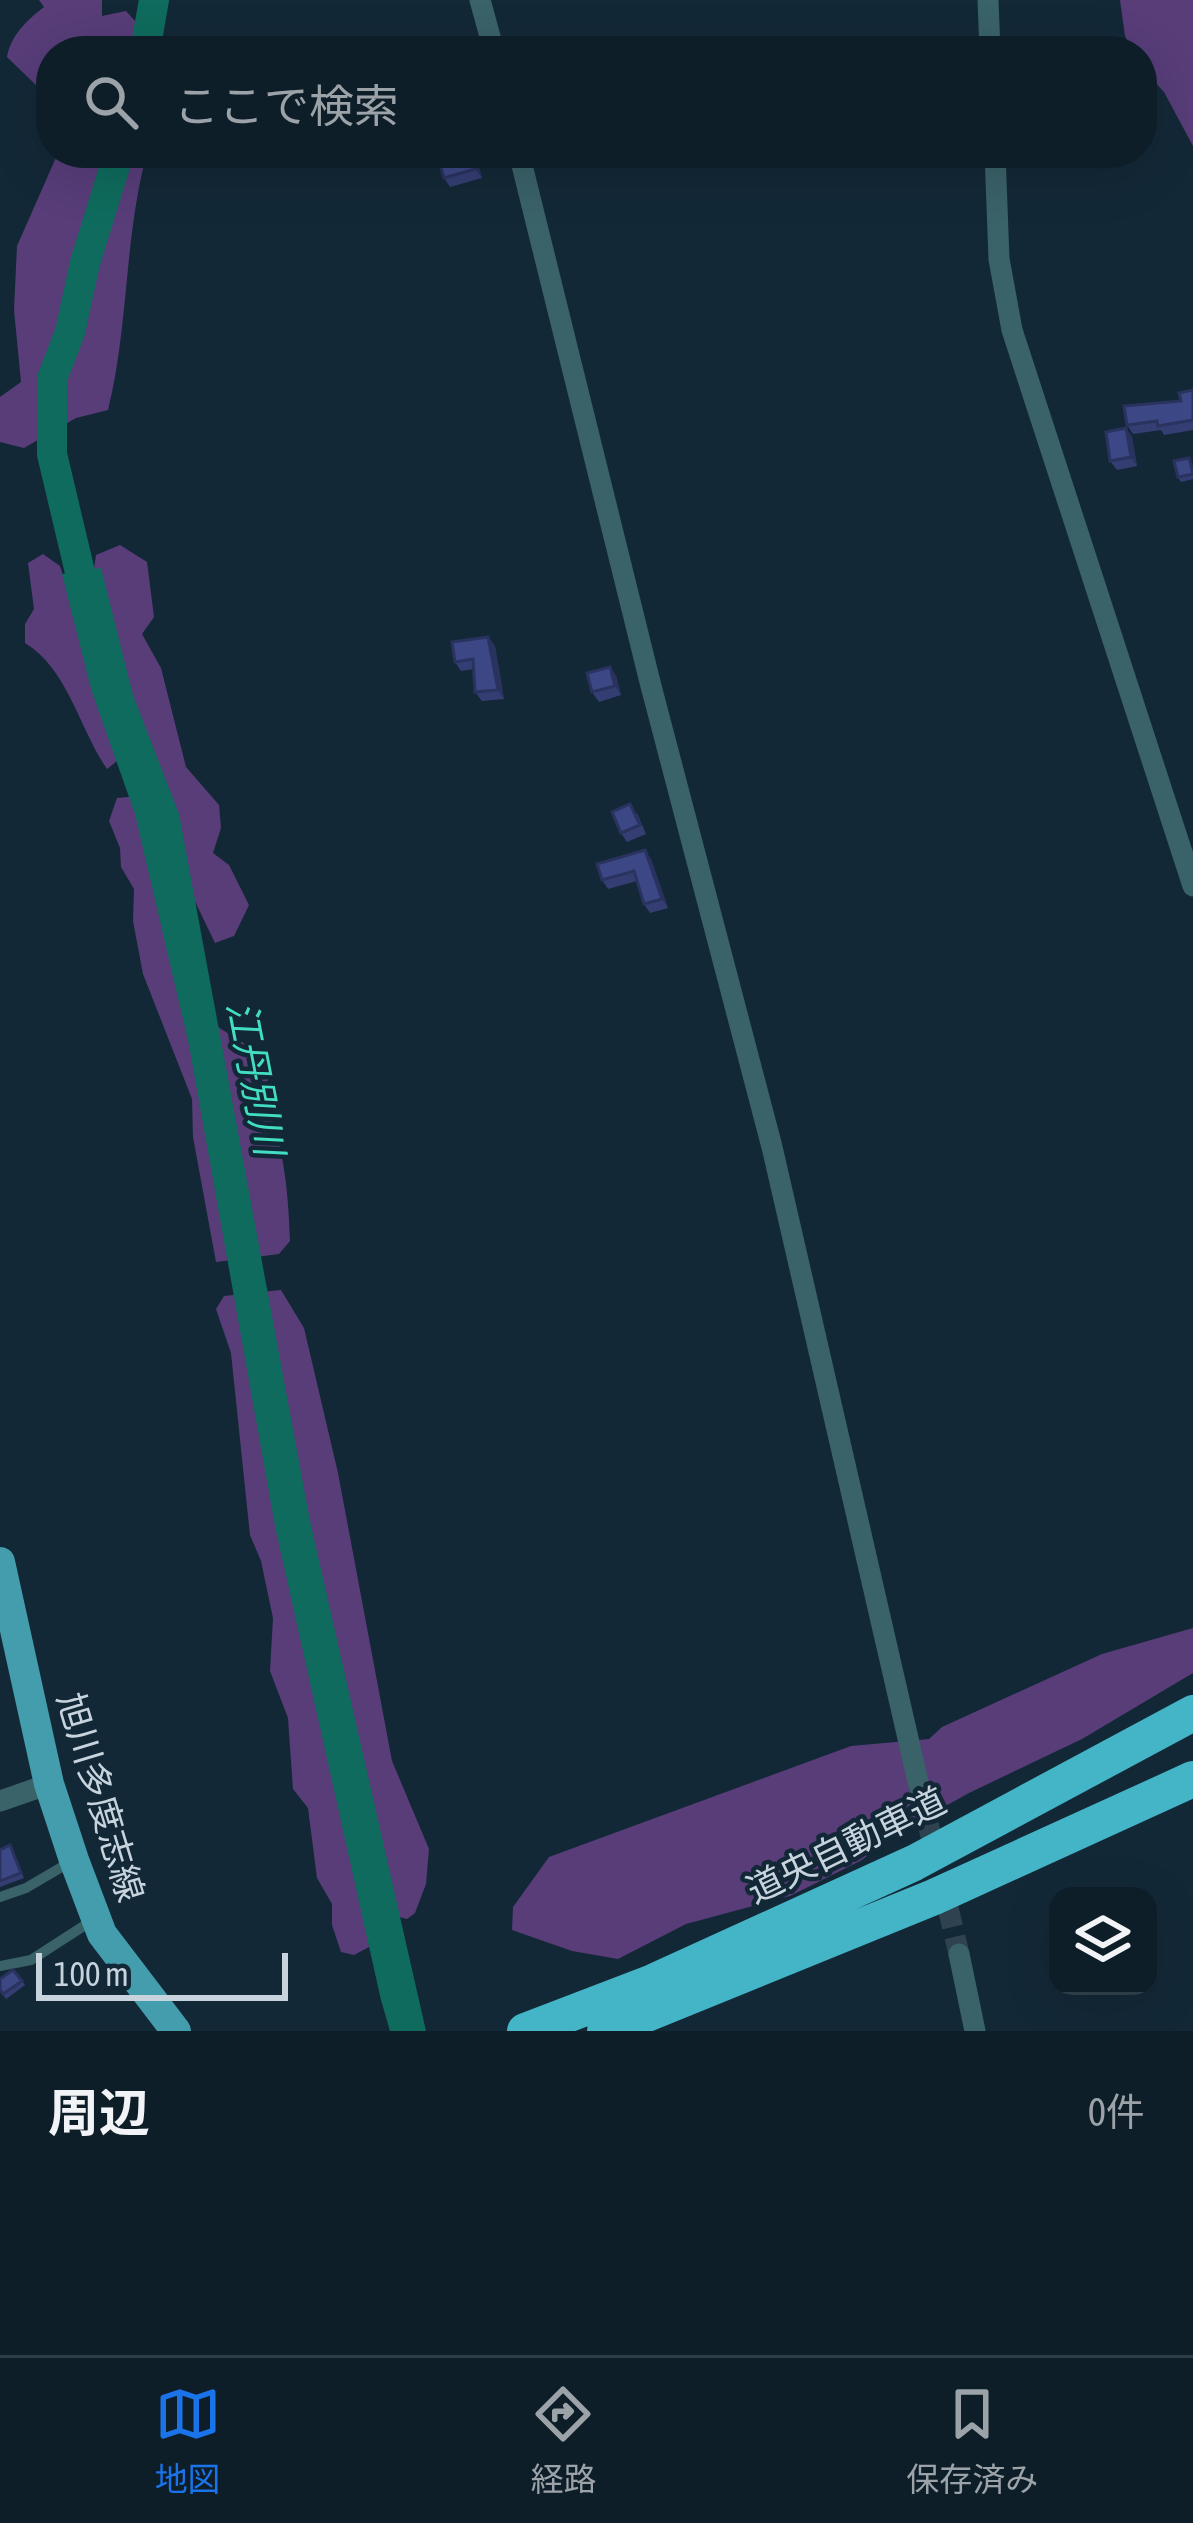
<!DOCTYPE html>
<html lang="ja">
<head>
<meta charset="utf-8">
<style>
  body { margin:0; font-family:"Asap Condensed","Noto Sans JP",sans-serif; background:#1c2b35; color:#f1f3f6 }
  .controls { position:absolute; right:36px; bottom:36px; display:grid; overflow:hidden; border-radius:24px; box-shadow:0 12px 48px #0002 }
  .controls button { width:108px; height:108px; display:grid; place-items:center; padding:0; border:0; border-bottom:3px solid #2e3c46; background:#0e1e29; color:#f1f3f6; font:60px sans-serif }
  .scale { position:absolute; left:36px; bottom:30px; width:252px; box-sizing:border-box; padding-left:12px; border:6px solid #c7d4de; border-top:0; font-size:33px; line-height:42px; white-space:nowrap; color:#c7d4de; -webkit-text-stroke:9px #132837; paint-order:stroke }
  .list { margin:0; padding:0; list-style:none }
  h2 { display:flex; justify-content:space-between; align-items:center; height:156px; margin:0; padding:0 48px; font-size:51px }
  h2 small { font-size:39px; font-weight:400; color:#9ba2a8 }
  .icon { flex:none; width:66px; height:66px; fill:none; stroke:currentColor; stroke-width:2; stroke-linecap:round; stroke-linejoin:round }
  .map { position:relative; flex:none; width:1193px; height:2031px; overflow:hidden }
  .search { position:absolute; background:#0e1e29; box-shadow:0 12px 48px #0002; left:36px; right:36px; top:36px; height:132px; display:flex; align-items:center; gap:30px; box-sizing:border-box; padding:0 42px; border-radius:48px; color:#9ba2a8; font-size:45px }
  .sheet { height:324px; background:#0e1e29 }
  nav { display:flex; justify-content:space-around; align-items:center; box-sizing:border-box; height:168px; border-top:3px solid #2e3c46; background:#0e1e29; font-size:33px; color:#9ba2a8 }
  nav a { display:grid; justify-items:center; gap:6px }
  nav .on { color:#1a73e8 }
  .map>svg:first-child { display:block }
  .green { fill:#583d79 }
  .water { fill:#0f6b5d }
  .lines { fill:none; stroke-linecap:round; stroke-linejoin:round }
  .river { stroke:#0f6b5d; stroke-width:30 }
  .street-tunnel { stroke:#2e4250; stroke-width:21; stroke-dasharray:21 10; stroke-linecap:butt }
  .lane { stroke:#3a6269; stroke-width:10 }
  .street { stroke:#3a6269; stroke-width:21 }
  .primary { stroke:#439dac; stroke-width:30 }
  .highway { stroke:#44b4c7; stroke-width:36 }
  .wall { fill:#343e73 }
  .shaded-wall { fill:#2a325e }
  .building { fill:#3c4886; stroke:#2a325e; stroke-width:3 }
  .labels { text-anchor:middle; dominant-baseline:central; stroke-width:9; stroke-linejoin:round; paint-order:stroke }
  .street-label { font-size:36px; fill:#c7d4de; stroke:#132837 }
  .water-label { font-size:39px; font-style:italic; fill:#42dec4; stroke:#132837 }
</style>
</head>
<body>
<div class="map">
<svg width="1193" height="2031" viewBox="0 0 1193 2031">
  <rect width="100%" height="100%" fill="#132837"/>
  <path class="green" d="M39 0H102V16L126 11 162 51H51V88L40 89 7 57C11 35 27 20 44 7Z
    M1120 0H1193V146L1164 92 1142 68V51H1133L1125 36Z
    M58 153H147C124 237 129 325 108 410L76 418 24 448 0 442V397L21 382 14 310 17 246Z
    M120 545 147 562 154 617 142 634 161 668 186 767 219 805 221 828 213 853 229 865 249 905 234 936 215 943 190 891 92 583 96 555Z
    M43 554 60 566 122 757 107 769C79 728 68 669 25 643V624L34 609 28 563Z
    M139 796 199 1015 264 1056 272 1074 262 1089C283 1142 288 1184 290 1241L279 1254 216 1262 193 1137 192 1099 143 974 133 921 134 889 121 867 120 848 109 821 117 798Z
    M281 1290 304 1328 338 1473 392 1761 429 1849 426 1884 415 1913 407 1919 388 1914 362 1892 369 1947 354 1955 341 1952 332 1925V1904L317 1878 308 1808 293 1789 288 1718 270 1671 273 1618 261 1561 250 1535 231 1353 216 1309 224 1296Z
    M1193 1628V1673L1082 1739 969 1793 893 1835 862 1860 790 1896 686 1924 618 1959 572 1951 512 1930 513 1907 549 1857 851 1746 929 1739 942 1727 1102 1654Z"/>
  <path class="water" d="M101 568 133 695 179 814 310 1521 426 2031H390L381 2000 275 1526 189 1045 135 814 92 692 62 574Z"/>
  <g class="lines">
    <path class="river" d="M145 51 154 0
      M88 606 52 454V379L70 332 85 263 119 153"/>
    <path class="street-tunnel" d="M919 1786 959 1954"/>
    <path class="lane" d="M0 1897 26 1888 72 1861
      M0 1966 31 1960 93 1920"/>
    <path class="street" d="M480 0 494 51
      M988 0 990 51
      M519 153 651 686 772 1147 919 1786
      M995 153 999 259 1012 330 1193 886
      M0 1801 49 1784
      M959 1954 975 2031"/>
    <path class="primary" d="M0 1562 49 1784 74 1860 102 1934 176 2031"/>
    <path class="highway" d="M525 2031 653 1982 914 1863 1193 1713
      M605 2031 934 1897 1193 1779"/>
  </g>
  <path class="wall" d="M476 158 482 178 450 187 444 178Z
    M1193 390V430L1164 435 1161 430 1133 434 1127 425 1181 401Z
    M1126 428 1132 437 1137 466 1117 470 1110 461Z
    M1192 462 1193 479 1181 482 1178 477Z
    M488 637 495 646 504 699 482 701 475 692 474 669 461 671 455 662Z
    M610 667 616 676 621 695 599 702 592 692Z
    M637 813 646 834 627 842 621 833Z
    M651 859 668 908 650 913 644 904 637 881 608 889 602 880Z
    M0 1850H13L24 1878 0 1887Z
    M13 1970 25 1985 6 1999 0 1990Z"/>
  <path class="shaded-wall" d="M471 153 476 158 482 178 475 169Z
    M1126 428 1132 437 1137 466 1131 457Z
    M488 637 495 646 504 699 498 690Z
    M610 667 616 676 621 695 615 686Z
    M645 850 651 859 668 908 662 899Z"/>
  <path class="building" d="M456 153H471L475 169 444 178 438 158Z
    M1193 390V420L1158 426 1157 421 1127 425 1124 406 1181 401 1179 393Z
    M1126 428 1131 457 1110 461 1106 432Z
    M1189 458 1193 474 1178 477 1174 461Z
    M488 637 498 690 475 692 473 659 455 662 452 642Z
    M610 667 615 686 592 692 587 673Z
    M630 804 640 825 621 833 612 812Z
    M645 850 662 899 644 904 634 871 602 880 597 864Z
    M10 1845 21 1873 0 1881V1850Z
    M13 1970 22 1981 3 1994 0 1990V1979Z"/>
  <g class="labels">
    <g class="street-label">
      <text transform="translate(101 1797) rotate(73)">旭川多度志線</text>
      <text transform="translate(846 1845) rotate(-26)">道央自動車道</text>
    </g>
    <g class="water-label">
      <text transform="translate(256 1078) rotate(79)">江丹別川</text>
    </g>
  </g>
</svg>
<div class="controls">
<button><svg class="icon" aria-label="layers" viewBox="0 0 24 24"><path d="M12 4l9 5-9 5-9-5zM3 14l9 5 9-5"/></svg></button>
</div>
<div class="scale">100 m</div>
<div class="search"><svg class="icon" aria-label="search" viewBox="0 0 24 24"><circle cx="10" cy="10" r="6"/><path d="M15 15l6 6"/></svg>ここで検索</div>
</div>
<section class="sheet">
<h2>周辺<small>0件</small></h2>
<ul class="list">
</ul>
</section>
<nav>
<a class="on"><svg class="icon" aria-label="map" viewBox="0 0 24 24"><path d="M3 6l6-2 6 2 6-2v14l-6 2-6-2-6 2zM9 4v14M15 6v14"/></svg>地図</a>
<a><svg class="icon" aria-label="directions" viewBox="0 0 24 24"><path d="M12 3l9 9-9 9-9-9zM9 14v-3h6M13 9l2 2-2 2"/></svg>経路</a>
<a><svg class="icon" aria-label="saved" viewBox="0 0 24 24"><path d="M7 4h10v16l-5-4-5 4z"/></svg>保存済み</a>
</nav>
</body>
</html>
